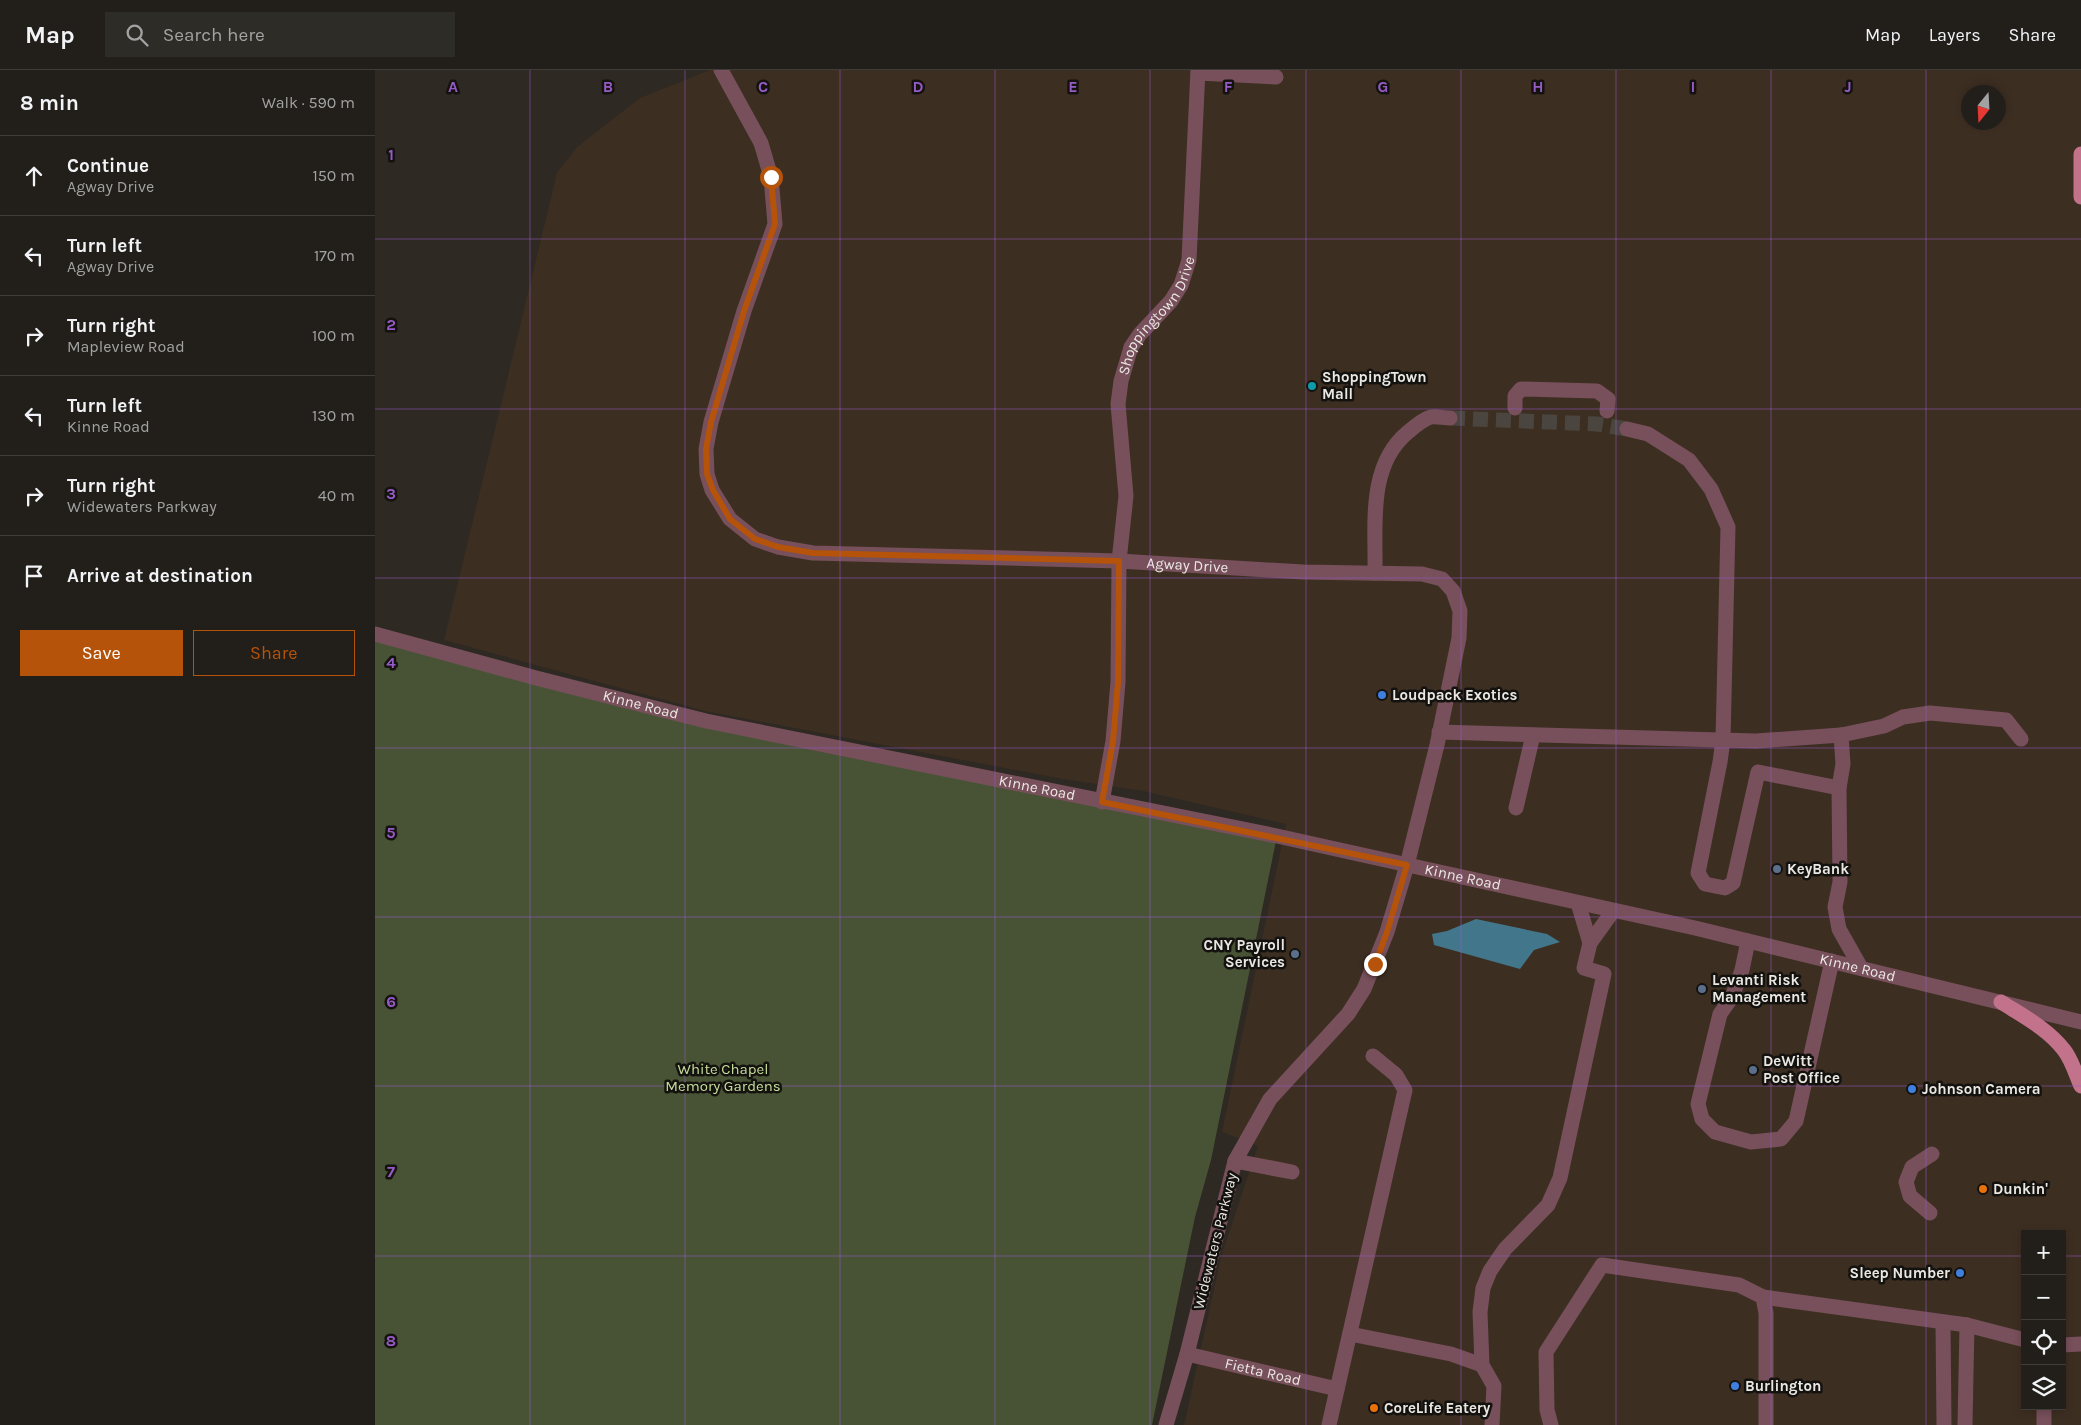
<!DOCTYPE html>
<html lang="en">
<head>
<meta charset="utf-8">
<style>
  body { margin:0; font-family:Karla,sans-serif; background:#2e2c27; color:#f1f3f6 }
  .controls { position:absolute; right:15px; bottom:15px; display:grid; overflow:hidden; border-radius:0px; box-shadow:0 2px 8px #0003 }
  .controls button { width:45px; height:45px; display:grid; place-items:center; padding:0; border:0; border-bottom:1px solid #3f3d39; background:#221f1a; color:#f1f3f6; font:25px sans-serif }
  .compass { position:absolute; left:1586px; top:15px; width:45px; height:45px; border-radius:50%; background:#221f1a; box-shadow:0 2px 8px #0003; rotate:198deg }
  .stop { position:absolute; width:15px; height:15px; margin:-11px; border:4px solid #b45309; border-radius:50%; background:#fff }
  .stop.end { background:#b45309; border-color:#fff; box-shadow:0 1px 5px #0008 }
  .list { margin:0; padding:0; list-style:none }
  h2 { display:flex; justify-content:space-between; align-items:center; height:65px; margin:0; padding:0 20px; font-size:21px }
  h2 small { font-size:16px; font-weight:400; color:#a2a2a2 }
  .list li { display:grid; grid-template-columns:32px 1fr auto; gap:15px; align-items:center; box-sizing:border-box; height:80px; padding:0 20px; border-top:1px solid #3f3d39 }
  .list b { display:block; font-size:19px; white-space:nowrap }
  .list p { margin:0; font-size:16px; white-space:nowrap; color:#a2a2a2 }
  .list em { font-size:16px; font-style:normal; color:#a2a2a2 }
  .actions { display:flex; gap:10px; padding:15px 20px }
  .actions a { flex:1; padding:11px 0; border:1px solid #b45309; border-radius:0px; text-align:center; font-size:18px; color:#b45309 }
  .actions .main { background:#b45309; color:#fff }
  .icon { flex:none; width:28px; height:28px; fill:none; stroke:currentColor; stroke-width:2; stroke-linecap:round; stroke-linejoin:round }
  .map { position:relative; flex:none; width:1706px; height:1355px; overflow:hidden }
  header { display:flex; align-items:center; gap:30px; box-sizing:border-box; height:70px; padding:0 25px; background:#221f1a; border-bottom:1px solid #3f3d39 }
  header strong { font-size:24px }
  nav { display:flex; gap:28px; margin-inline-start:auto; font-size:18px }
  .search { width:350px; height:45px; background:#2e2c27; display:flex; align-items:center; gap:12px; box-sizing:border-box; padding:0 18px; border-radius:0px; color:#a2a2a2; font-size:19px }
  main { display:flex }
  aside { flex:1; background:#221f1a }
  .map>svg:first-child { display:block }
  .commercial { fill:#3d2e22; fill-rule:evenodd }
  .green { fill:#485335 }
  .water { fill:#42768a }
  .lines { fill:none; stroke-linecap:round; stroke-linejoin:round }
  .minor-tunnel { stroke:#4a463f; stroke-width:15; stroke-dasharray:15 8; stroke-linecap:butt }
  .minor { stroke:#77505b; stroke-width:15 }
  .major { stroke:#c3728b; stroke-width:15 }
  .route { stroke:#b45309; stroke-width:6 }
  .grid { fill:none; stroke:#975bc8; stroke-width:1; stroke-opacity:0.55 }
  .culture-dot { fill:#0f9aa8; stroke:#14120f; stroke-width:2 }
  .shop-dot { fill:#3f7fe0; stroke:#14120f; stroke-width:2 }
  .service-dot { fill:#5c6f8a; stroke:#14120f; stroke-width:2 }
  .food-dot { fill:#e8710a; stroke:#14120f; stroke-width:2 }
  .labels { text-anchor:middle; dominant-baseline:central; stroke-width:5; stroke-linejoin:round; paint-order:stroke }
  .street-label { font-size:15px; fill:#ebe8e4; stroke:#14120f }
  .poi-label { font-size:15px; font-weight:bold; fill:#ebe8e4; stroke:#14120f; text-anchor:start }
  .park-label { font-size:15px; fill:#c7df9b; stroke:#14120f }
  .grid-label { font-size:16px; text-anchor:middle; font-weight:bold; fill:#975bc8; stroke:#14120f; stroke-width:5; stroke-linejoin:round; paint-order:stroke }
</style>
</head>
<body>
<header>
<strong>Map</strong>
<div class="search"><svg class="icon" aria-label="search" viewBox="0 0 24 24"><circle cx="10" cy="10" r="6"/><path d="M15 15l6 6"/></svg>Search here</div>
<nav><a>Map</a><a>Layers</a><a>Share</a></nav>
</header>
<main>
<aside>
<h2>8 min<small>Walk · 590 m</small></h2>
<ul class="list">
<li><svg class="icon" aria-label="ahead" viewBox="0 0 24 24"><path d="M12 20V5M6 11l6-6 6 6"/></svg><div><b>Continue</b><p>Agway Drive</p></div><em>150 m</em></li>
<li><svg class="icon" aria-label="left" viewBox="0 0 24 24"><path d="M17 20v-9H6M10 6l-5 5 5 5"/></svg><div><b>Turn left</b><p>Agway Drive</p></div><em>170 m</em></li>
<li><svg class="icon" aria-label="right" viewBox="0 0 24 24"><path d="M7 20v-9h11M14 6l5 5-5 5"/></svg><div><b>Turn right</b><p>Mapleview Road</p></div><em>100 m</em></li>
<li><svg class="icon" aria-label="left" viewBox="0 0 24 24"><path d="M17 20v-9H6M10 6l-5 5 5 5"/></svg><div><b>Turn left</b><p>Kinne Road</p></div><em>130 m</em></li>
<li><svg class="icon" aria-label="right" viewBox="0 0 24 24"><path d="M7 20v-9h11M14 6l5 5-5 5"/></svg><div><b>Turn right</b><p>Widewaters Parkway</p></div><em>40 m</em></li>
<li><svg class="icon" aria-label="arrive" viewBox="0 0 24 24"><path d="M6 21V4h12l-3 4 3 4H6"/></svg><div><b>Arrive at destination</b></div></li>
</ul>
<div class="actions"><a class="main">Save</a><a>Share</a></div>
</aside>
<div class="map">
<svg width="1706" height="1355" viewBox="0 0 1706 1355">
  <rect width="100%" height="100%" fill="#2e2922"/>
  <path class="commercial" d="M335 0H1706V1355H809L846 1187 883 1076 847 1062 911 754 768 721 688 709 330 641 69 570 182 103 202 77 265 28ZM1594 22H1624V52H1594ZM1650 1164H1687V1336H1650Z"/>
  <path class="green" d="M0 564 161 608 902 766 836 1090 820 1147 777 1355H0Z"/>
  <path class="water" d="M1101 849 1172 864 1185 872 1159 880 1145 899 1059 875 1057 864 1072 861Z"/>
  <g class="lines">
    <path class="minor-tunnel" d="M1075 348 1222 354 1252 359"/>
    <g class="minor">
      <path id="s1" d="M346 0 386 73 396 107 400 154 369 241 336 352 331 379 332 404 337 420 355 449 380 469 403 477 438 483 744 491 928 502 1047 504 1067 509 1078 521 1085 541 1084 568 1062 675 1032 795 1012 862 989 919 973 944 895 1029 860 1091 812 1284 791 1355"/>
      <path d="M823 3 901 7"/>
      <path d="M1140 338V326L1146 319 1222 321 1233 329 1232 341"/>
      <path d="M1252 359 1273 364 1314 390 1336 419 1353 457 1348 670 1345 692 1323 803 1330 814 1350 818 1358 813 1383 702 1464 718"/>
      <path d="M1000 503C1001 455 992 396 1033 362 1039 357 1048 349 1056 347 1061 346 1069 348 1075 348"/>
      <path id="s2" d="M0 564 161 608 331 651 902 766 1060 801 1320 858 1706 952"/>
      <path d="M1064 662 1381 671 1466 665 1509 656 1528 647 1555 643 1631 650 1646 669"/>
      <path d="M1466 665 1468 694 1464 718 1465 812 1460 837 1464 859 1486 898"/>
      <path id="s3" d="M727 732 738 671 743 612 744 491 751 426 743 334 746 311 756 277 765 264 796 231 806 215 814 190 823 0"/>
      <path d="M1141 738 1158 665"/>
      <path d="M1203 833 1215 873"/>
      <path d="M1373 871 1367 900 1357 927 1345 944 1323 1034 1327 1049 1340 1062 1376 1072 1406 1069 1421 1051 1457 891"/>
      <path d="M860 1091 917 1102"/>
      <path d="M1555 1143 1535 1126 1531 1112 1537 1097 1557 1084"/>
      <path d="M1388 1227 1391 1243V1355"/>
      <path d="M1568 1252 1569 1355"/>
      <path d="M975 1264 1076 1284 1107 1295"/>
      <path d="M1687 1275 1706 1274"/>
      <path id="s4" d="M812 1284 962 1319"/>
      <path d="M1669 1336V1355"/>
      <path d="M954 1355 1030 1020 1021 1005 998 986"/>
      <path d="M1117 1355 1119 1316 1107 1295 1105 1242 1108 1218 1115 1201 1130 1179 1173 1135 1185 1108 1229 904 1209 898 1215 873 1238 841"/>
      <path d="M1176 1355 1172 1340 1171 1282 1227 1195 1364 1215 1388 1227 1592 1255 1650 1270"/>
      <path d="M1590 1355 1592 1255"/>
    </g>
    <path class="major" d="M1706 84V127
      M1626 932C1648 946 1673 959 1689 980 1697 990 1701 1005 1706 1016"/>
  </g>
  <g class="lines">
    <path class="route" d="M396 107 400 154 369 241 336 352 331 379 332 404 338 420 355 449 380 469 403 477 438 483 744 491 743 612 738 671 727 732 1032 795 1012 862 1000 894"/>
  </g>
  <path class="grid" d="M155 0V1355M310 0V1355M465 0V1355M620 0V1355M775 0V1355M931 0V1355M1086 0V1355M1241 0V1355M1396 0V1355M1551 0V1355M0 169H1706M0 339H1706M0 508H1706M0 678H1706M0 847H1706M0 1016H1706M0 1186H1650M1687 1186H1706"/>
  <circle class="culture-dot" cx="937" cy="316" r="5"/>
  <g class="shop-dot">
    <circle cx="1007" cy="625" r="5"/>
    <circle cx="1537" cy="1019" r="5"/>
    <circle cx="1585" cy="1203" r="5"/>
    <circle cx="1360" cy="1316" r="5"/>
  </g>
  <g class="service-dot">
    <circle cx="1402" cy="799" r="5"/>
    <circle cx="920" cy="884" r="5"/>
    <circle cx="1327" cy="919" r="5"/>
    <circle cx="1378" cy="1000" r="5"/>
  </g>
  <g class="food-dot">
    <circle cx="1608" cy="1119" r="5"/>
    <circle cx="999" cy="1338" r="5"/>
  </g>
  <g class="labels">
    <g class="street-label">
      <text stroke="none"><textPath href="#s3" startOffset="499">Shoppingtown Drive</textPath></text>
      <text stroke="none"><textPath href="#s1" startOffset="944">Agway Drive</textPath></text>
      <text stroke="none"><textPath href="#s2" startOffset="275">Kinne Road</textPath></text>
      <text stroke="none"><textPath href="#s2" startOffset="680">Kinne Road</textPath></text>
      <text stroke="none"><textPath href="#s2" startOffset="1115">Kinne Road</textPath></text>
      <text stroke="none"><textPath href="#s2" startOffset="1520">Kinne Road</textPath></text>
      <text transform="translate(840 1171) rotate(-76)">Widewaters Parkway</text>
      <text stroke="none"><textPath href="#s4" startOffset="78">Fietta Road</textPath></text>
    </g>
    <g class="poi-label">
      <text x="947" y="307">ShoppingTown<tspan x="947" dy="17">Mall</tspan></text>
      <text x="1017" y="625">Loudpack Exotics</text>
      <text x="1412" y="799">KeyBank</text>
      <text x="910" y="875" text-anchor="end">CNY Payroll<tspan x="910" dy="17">Services</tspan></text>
      <text x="1337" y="910">Levanti Risk<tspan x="1337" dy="17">Management</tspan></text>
      <text x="1388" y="991">DeWitt<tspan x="1388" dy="17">Post Office</tspan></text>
      <text x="1547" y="1019">Johnson Camera</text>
      <text x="1618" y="1119">Dunkin'</text>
      <text x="1575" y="1203" text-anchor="end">Sleep Number</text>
      <text x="1370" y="1316">Burlington</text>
      <text x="1009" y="1338">CoreLife Eatery</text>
    </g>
    <g class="park-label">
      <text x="348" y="999">White Chapel<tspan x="348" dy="17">Memory Gardens</tspan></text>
    </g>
  </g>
  <g class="grid-label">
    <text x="78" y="22">A</text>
    <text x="233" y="22">B</text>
    <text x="388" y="22">C</text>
    <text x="543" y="22">D</text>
    <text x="698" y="22">E</text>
    <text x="853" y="22">F</text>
    <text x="1008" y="22">G</text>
    <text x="1163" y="22">H</text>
    <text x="1318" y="22">I</text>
    <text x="1473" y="22">J</text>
    <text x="16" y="90">1</text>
    <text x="16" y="260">2</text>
    <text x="16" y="429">3</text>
    <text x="16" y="598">4</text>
    <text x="16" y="768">5</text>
    <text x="16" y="937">6</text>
    <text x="16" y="1107">7</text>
    <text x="16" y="1276">8</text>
  </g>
</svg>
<div class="controls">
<button>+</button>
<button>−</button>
<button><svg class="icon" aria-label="locate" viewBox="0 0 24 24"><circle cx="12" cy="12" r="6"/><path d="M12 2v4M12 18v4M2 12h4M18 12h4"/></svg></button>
<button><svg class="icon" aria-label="layers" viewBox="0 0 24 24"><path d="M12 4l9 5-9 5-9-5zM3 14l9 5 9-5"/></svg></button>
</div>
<svg class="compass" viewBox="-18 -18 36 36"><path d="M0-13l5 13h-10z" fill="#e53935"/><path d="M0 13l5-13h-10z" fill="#a2a2a2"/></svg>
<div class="stop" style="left:396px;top:107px"></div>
<div class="stop end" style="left:1000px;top:894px"></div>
</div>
</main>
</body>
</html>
